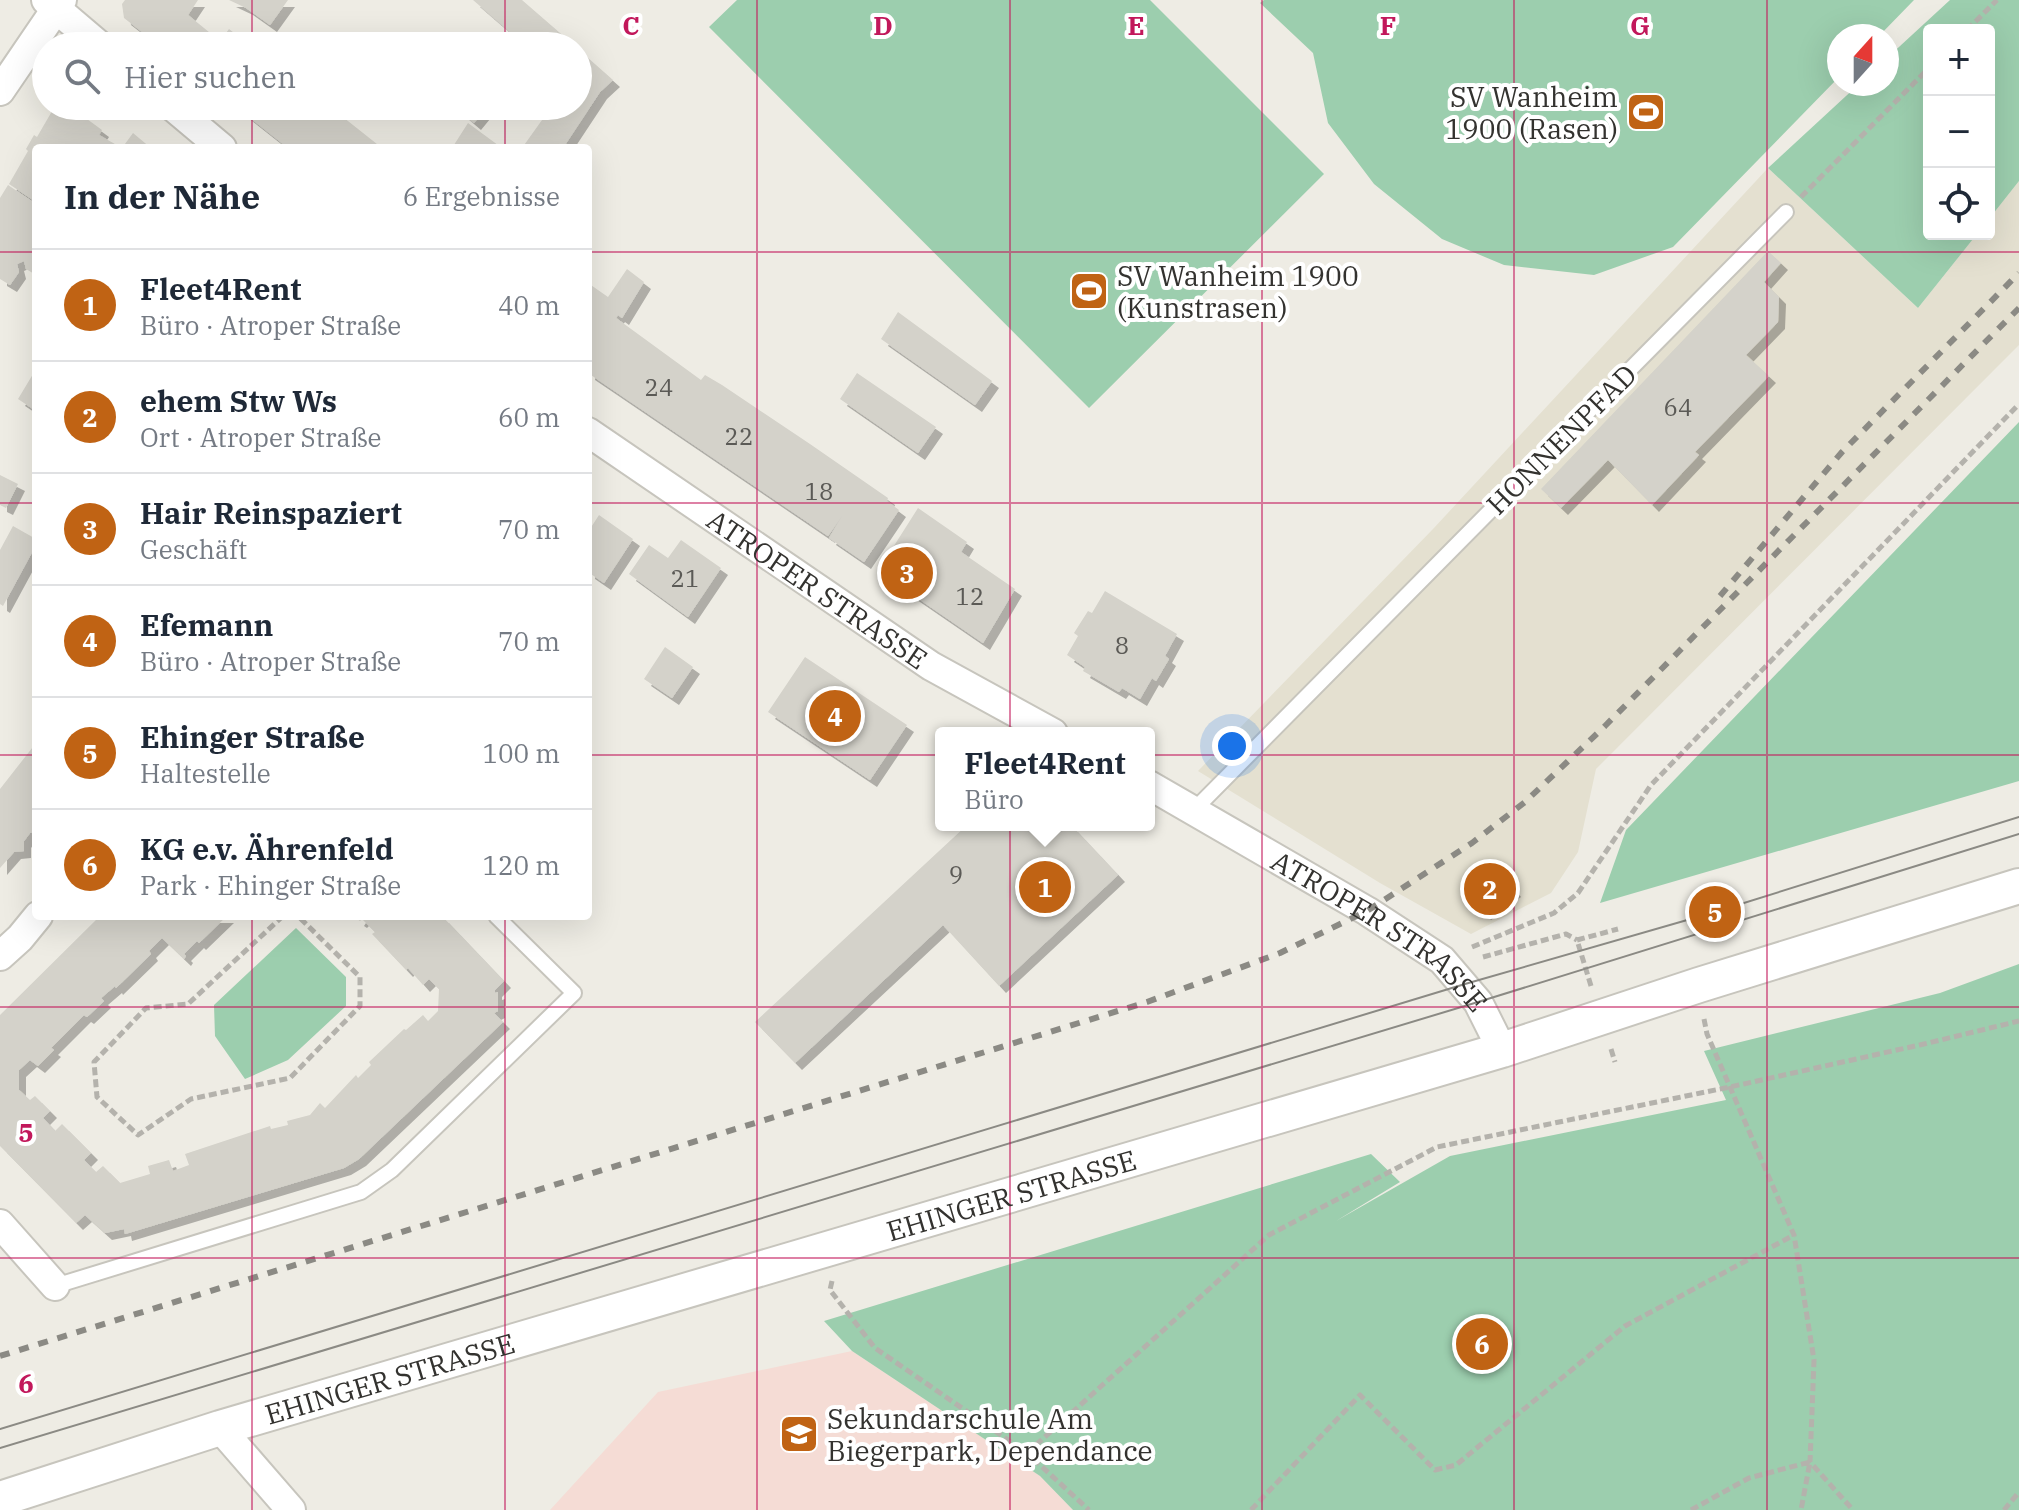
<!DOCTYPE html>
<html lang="de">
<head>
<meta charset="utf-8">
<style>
  body { margin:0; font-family:"IBM Plex Serif",serif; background:#f6f6f7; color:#1f2937 }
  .controls { position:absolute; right:24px; top:24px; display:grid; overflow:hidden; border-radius:8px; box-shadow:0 8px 32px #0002 }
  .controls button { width:72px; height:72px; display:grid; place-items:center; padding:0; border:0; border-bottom:2px solid #e0e1e3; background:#fff; color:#1f2937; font:40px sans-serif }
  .compass { position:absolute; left:1827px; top:24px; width:72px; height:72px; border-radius:50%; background:#fff; box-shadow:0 8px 32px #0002; rotate:21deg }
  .you { position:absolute; left:1232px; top:746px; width:28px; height:28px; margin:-20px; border:6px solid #fff; border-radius:50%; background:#1a73e8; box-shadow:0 0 0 12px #1a73e833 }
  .badge { display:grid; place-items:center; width:52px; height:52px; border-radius:50%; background:#c06314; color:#fff; font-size:26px; font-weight:700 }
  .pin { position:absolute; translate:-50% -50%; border:4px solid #fff; box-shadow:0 2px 8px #0006 }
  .popup { position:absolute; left:935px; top:727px; width:220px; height:104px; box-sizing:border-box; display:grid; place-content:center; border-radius:8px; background:#fff; filter:drop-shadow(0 2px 6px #0005); font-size:26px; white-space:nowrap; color:#747a83 }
  .popup b { font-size:30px; color:#1f2937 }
  .popup::after { content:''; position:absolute; left:50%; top:100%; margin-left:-16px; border:16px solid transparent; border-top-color:#fff }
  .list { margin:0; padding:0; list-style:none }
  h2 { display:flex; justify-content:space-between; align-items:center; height:104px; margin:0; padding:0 32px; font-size:34px }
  h2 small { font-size:26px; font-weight:400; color:#747a83 }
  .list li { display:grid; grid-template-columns:52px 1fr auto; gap:24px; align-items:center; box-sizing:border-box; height:112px; padding:0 32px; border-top:2px solid #e0e1e3 }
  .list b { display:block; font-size:30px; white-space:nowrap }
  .list p { margin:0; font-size:26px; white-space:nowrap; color:#747a83 }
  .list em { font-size:26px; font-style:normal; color:#747a83 }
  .icon { flex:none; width:44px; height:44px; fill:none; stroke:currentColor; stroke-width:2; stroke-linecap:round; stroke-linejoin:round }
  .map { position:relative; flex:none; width:2019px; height:1510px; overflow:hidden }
  .search { position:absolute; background:#fff; box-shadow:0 8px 32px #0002; left:32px; top:32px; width:560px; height:88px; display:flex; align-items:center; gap:20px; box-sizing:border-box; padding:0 28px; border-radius:44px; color:#747a83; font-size:30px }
  .panel { position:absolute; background:#fff; box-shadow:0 8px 32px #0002; left:32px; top:144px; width:560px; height:776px; border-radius:8px }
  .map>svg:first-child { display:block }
  .built { fill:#e4e0d0 }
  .education { fill:#f5dcd5 }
  .green { fill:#9cceae }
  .building { fill:#d4d2ca; filter:url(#shadow) }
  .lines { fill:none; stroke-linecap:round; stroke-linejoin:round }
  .service-casing { stroke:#c7c5bd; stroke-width:18 }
  .minor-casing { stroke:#c7c5bd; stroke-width:32 }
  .tertiary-casing { stroke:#c7c5bd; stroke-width:38 }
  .path { stroke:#b4b2ac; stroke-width:5; stroke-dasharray:8 4; stroke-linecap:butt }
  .service { stroke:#fff; stroke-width:14 }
  .minor { stroke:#fff; stroke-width:28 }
  .tertiary { stroke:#fff; stroke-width:34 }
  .tram { stroke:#8b8a84; stroke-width:2 }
  .rail { stroke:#8b8a84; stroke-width:6; stroke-dasharray:10 10; stroke-linecap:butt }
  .grid { fill:none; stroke:#c2185b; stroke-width:2; stroke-opacity:0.55 }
  .labels { text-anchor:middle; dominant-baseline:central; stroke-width:8; stroke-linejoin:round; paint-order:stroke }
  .number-label { font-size:24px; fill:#5b5a56 }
  .poi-label { font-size:28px; fill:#33322f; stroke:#fff; text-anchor:start }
  .street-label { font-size:28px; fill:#33322f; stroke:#fff }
  .grid-label { font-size:26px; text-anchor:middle; font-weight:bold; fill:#c2185b; stroke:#fff; stroke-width:8; stroke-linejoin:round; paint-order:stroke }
</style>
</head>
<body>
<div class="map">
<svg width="2019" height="1510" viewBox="0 0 2019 1510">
  <defs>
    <filter id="shadow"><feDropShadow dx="7" dy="7" stdDeviation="0" flood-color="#0004"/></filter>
  </defs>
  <rect width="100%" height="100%" fill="#eeece4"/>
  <path class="built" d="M1768 168 1918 308 1977 234H1989V219L2019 181V345L1596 769 1578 852 1551 893 1471 934 1380 883 1198 771 1433 529Z"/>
  <path class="education" d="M852 1351 1040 1476 1073 1510H550L658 1392Z"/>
  <path class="green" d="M737 0H1150L1324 174 1089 408 709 27Z
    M1264 0H1914L1879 36H1839V77L1673 247 1594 275 1504 265 1442 239 1374 184 1328 123 1313 53 1260 3Z
    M1950 0H2019V181L1989 219V30H1929V234H1977L1918 308 1768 168 1859 84H1887V58Z
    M2019 422V781L1600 903 1626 830Z
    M296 928 346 977V1006L288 1060 245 1079 215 1036 214 1005Z
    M2019 964V1510H1073L1040 1476 852 1351 824 1321 1371 1154 1400 1182 1336 1221 1450 1156 1726 1100 1704 1051 1940 993Z"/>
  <path class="building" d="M125 0H198L188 15 220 41 229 29 251 46H160L124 18 122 4Z
    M229 0H288L270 25 246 8Z
    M473 0H522L575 46H526Z
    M578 49 613 80 600 92 563 148H522L552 106H578Z
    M55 106H63L87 119 102 130 99 135 122 148 133 133 151 148H36V202L9 184 28 151 26 149 34 135 37 137Z
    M235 106H329L382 148H288Z
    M454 106H488L474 123Z
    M468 123 502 148H452Z
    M8 185 36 204V275L26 269 24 261 17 264 19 272 10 285 0 279V198Z
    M1768 251 1781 263 1764 282 1779 297 1778 322 1746 355 1769 376 1695 452 1699 455 1652 505 1608 460 1561 508 1541 489Z
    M627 269 644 282 622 318 618 315 616 318 701 380 705 375 722 385 810 444 888 498 887 501 899 510 864 562 829 538 842 516 828 536 588 373V283L608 297Z
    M898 312 992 381 975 405 881 339Z
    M857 373 936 427 918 453 840 399Z
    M33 374 36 376V411L18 399Z
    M0 475 18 484 6 508 0 505Z
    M918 508 967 542 961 552 1015 589 983 643 878 571Z
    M599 515 633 539 604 583 588 572V532Z
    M13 526 36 539V545L3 606 0 604V550Z
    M681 540 721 568 688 617 629 574 649 545 668 558Z
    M1105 591 1177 634 1165 656 1169 659 1156 681 1152 678 1140 699 1122 688 1119 692 1083 671 1085 667 1067 655 1078 636 1074 633 1088 611 1092 613Z
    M665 647 693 667 672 698 644 679Z
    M805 657 907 725 870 780 768 712Z
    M36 743V832L30 833 24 841V851L14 852 0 868V789Z
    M967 825H1071L1118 875 999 986 943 925 795 1063 755 1022Z
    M1495 865 1514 890 1484 913 1465 888Z
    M100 916H227L199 943 197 941 184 954 186 956 184 959 162 938 149 951 151 954 116 988 115 986 101 998 104 1001 87 1017 84 1015 51 1048 54 1050 38 1066 30 1060 19 1070V1090L30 1100 35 1096 50 1111 43 1118 55 1131 62 1124 91 1153 84 1160 96 1172 103 1166 120 1183 150 1174 148 1166 169 1160 173 1171 189 1165 185 1154 270 1126 271 1129 288 1125 287 1121 310 1115 320 1103 325 1108 356 1075 358 1078 371 1065 369 1062 404 1029 406 1030 423 1015 428 1021 438 1011 439 989 429 979 423 985 408 968 406 970 372 934 375 932 362 919 360 921 357 919 359 916H442L504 981 495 990V993L498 992V1011L494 1013 503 1022 359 1159 344 1168 125 1234 124 1229 105 1233 85 1215 76 1223 0 1146V1015Z"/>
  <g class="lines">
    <g class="service-casing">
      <path id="service" d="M1194 810 1786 212
        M55 1286 361 1192 392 1170 574 993 496 916"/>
    </g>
    <g class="minor-casing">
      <g id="minor">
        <path d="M46 0 100 46"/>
        <path d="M0 91 62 0"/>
        <path d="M172 106 222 148"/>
        <path id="s1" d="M588 432 931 666 1053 733"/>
        <path id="s2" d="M1149 785 1367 911 1442 960 1478 1002 1502 1050"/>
        <path d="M0 956 20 938 38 916"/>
        <path d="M0 1224 55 1286"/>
        <path d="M220 1428 291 1510"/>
      </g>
    </g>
    <g class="tertiary-casing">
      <g id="tertiary">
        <path id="s3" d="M0 1499 220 1428 1502 1050 1699 985 2019 886"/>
      </g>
    </g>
    <path class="path" d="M1967 30 1997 0
      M1801 197 1929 68
      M283 916 188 1004 146 1008 94 1062 97 1097 138 1135 191 1099 290 1078 360 1006V977L298 916
      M1472 947 1554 913 1578 893 1651 785 2019 404
      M1483 957 1566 934 1577 940
      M1591 986 1577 940 1618 929
      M1704 1019 1707 1034 1794 1235 1814 1360 1810 1462 1853 1510
      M1611 1049 1615 1062
      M832 1281 830 1290 875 1348 1027 1453 1089 1510
      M1027 1453 1269 1235 1437 1147 1730 1087 1924 1044 2019 1021
      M1251 1510 1360 1395 1435 1470 1456 1465 1625 1326 1794 1235
      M1691 1510 1749 1478 1810 1462 1801 1510
      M2004 1510 2019 1492"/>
    <use href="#service" class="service"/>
    <use href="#minor" class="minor"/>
    <use href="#tertiary" class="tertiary"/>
    <path class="tram" d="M0 1429 1465 984 1715 912 2019 817
      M0 1448 1478 1002 2019 834"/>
    <path class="rail" d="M1720 596 1842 452 2019 273
      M0 1356 1147 1002 1280 953 1367 911 1472 843 1525 802 1605 726 2019 308"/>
  </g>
  <path class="grid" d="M252 0V46M505 0V46M757 0V1510M1010 0V1510M1262 0V1510M1514 0V1510M1767 0V1510M252 106V148M505 106V148M0 252H36M588 252H2019M0 503H36M588 503H2019M0 755H36M588 755H2019M252 916V1510M505 916V1510M0 1007H2019M0 1258H2019"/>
  <defs>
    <g id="stadium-square" transform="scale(2)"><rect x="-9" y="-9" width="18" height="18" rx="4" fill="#c06314" stroke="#fff"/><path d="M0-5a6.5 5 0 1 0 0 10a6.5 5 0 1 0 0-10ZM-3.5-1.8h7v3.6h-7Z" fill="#fff"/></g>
    <g id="school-square" transform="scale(2)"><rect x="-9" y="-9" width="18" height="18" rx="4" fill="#c06314" stroke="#fff"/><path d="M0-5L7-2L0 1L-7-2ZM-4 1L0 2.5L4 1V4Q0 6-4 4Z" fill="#fff"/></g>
  </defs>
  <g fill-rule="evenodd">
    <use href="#stadium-square" x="1646" y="112"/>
    <use href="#stadium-square" x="1089" y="291"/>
    <use href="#school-square" x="799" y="1434"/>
  </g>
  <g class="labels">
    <g class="number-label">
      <text x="659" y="387">24</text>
      <text x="1678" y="407">64</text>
      <text x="739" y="436">22</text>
      <text x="819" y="491">18</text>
      <text x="685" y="578">21</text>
      <text x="970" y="596">12</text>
      <text x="1122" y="645">8</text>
      <text x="956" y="874">9</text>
    </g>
    <g class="poi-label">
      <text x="1618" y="96" text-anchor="end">SV Wanheim<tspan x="1618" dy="32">1900 (Rasen)</tspan></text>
      <text x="1117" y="275">SV Wanheim 1900<tspan x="1117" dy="32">(Kunstrasen)</tspan></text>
      <text x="827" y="1418">Sekundarschule Am<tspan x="827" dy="32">Biegerpark, Dependance</tspan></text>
    </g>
    <g class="street-label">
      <text transform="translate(1561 439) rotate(-45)">HONNENPFAD</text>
      <text stroke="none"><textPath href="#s1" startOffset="278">ATROPER STRASSE</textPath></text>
      <text stroke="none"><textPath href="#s2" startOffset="274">ATROPER STRASSE</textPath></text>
      <text stroke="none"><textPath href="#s3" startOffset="1056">EHINGER STRASSE</textPath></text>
      <text stroke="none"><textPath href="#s3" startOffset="408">EHINGER STRASSE</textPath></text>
    </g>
  </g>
  <g class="grid-label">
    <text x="631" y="35">C</text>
    <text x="883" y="35">D</text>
    <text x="1136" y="35">E</text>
    <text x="1388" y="35">F</text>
    <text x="1640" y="35">G</text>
    <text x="26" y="1142">5</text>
    <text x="26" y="1393">6</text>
  </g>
</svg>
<div class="controls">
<button>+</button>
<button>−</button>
<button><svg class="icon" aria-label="locate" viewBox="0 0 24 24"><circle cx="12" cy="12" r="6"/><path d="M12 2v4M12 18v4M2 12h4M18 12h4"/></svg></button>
</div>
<svg class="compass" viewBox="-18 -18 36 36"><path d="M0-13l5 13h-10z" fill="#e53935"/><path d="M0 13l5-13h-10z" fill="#747a83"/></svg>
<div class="you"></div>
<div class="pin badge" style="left:1045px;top:887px">1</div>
<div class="popup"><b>Fleet4Rent</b>Büro</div>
<div class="pin badge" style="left:1490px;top:889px">2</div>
<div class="pin badge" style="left:907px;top:573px">3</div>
<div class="pin badge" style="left:835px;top:716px">4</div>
<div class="pin badge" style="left:1715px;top:912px">5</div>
<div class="pin badge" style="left:1482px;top:1344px">6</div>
<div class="search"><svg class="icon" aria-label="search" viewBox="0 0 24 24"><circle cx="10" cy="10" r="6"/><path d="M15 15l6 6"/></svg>Hier suchen</div>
<section class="panel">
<h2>In der Nähe<small>6 Ergebnisse</small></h2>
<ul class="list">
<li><span class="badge">1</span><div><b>Fleet4Rent</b><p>Büro · Atroper Straße</p></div><em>40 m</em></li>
<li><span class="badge">2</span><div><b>ehem Stw Ws</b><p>Ort · Atroper Straße</p></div><em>60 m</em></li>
<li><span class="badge">3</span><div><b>Hair Reinspaziert</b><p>Geschäft</p></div><em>70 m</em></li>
<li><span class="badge">4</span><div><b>Efemann</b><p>Büro · Atroper Straße</p></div><em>70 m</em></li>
<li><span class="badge">5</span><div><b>Ehinger Straße</b><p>Haltestelle</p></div><em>100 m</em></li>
<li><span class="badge">6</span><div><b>KG e.v. Ährenfeld</b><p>Park · Ehinger Straße</p></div><em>120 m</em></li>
</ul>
</section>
</div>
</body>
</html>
